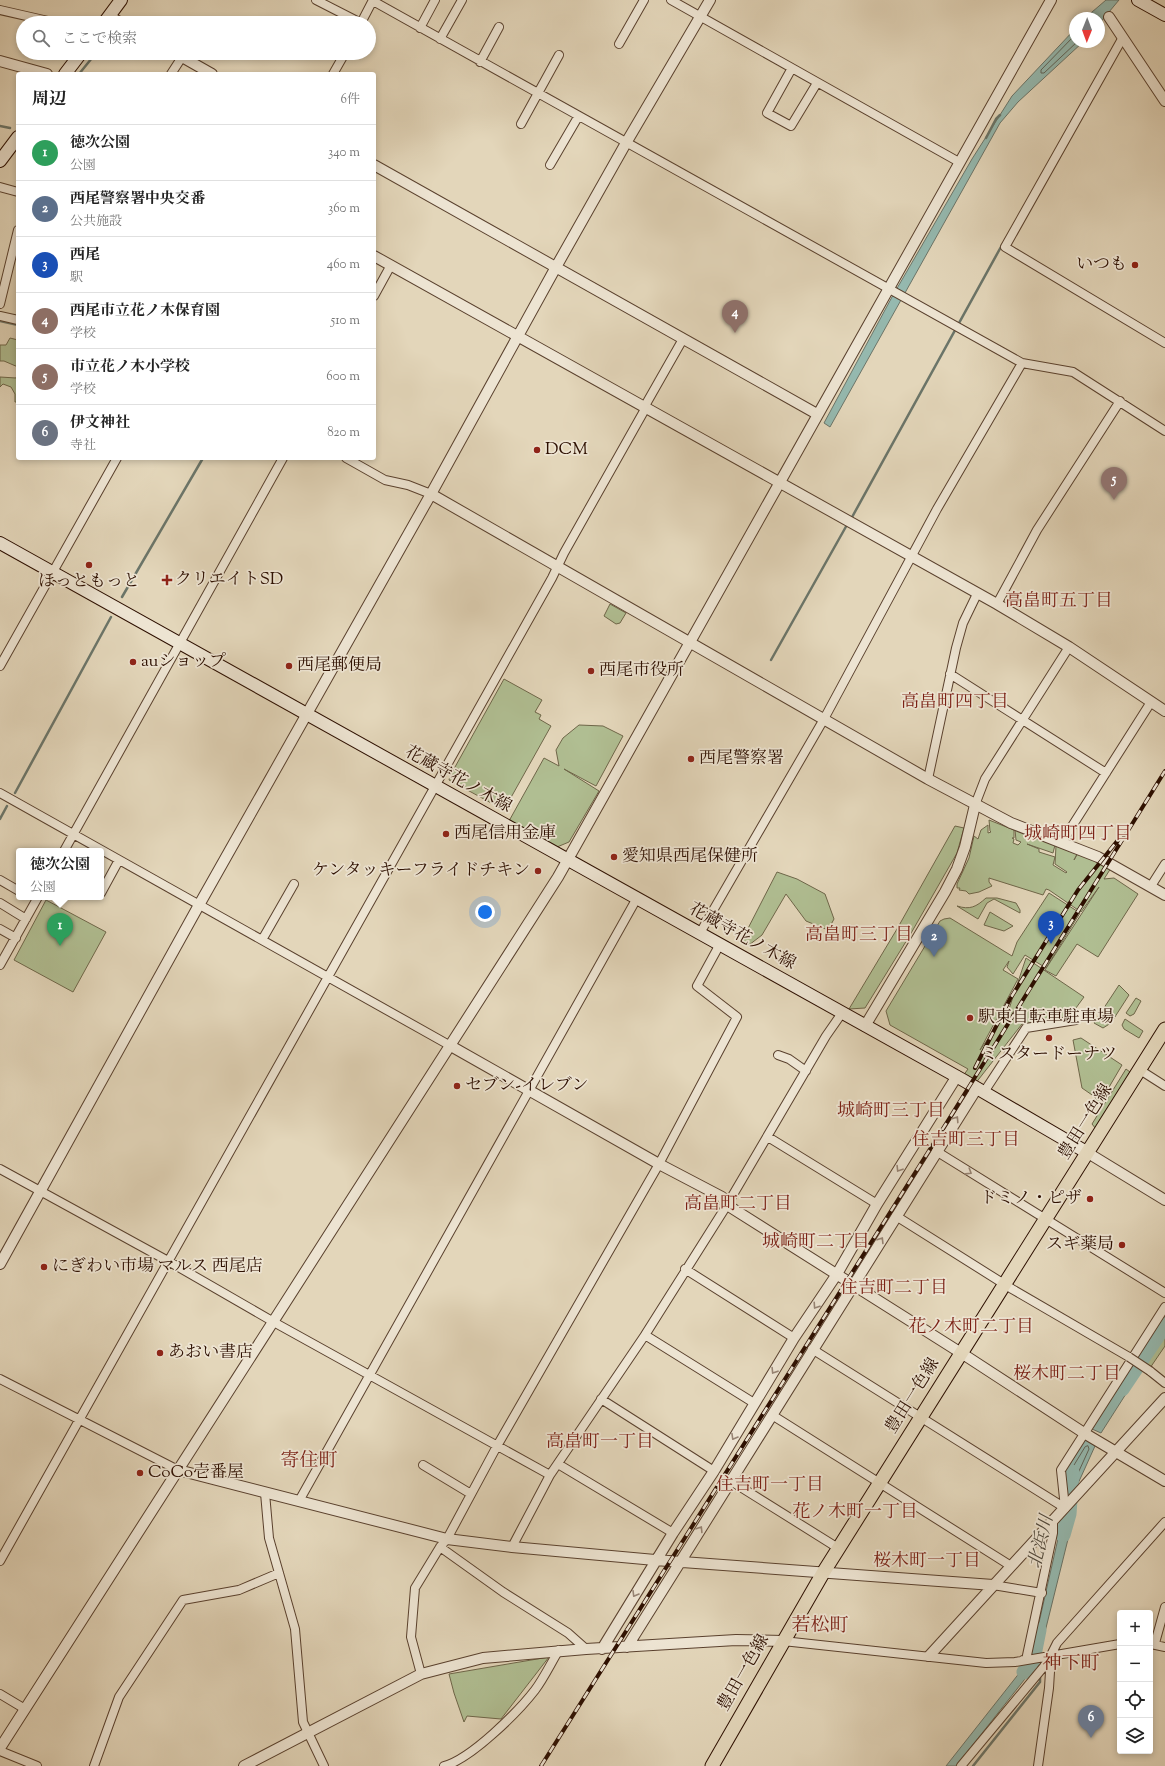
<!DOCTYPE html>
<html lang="ja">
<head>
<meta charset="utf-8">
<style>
  body { margin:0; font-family:"Sorts Mill Goudy","Noto Serif JP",serif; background:#f6f6f6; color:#222 }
  .controls { position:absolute; right:12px; bottom:12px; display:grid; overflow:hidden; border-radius:4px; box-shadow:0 2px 6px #0003 }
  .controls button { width:36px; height:36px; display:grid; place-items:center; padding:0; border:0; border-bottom:1px solid #e0e0e0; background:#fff; color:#222; font:20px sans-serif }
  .compass { position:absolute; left:1069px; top:12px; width:36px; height:36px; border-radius:50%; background:#fff; box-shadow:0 2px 6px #0003; rotate:181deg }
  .you { position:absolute; left:485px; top:912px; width:14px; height:14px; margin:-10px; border:3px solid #fff; border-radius:50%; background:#1a73e8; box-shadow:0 0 0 6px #1a73e833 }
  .badge { display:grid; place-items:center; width:26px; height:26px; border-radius:50%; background:#8f2418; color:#fff; font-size:13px; font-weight:700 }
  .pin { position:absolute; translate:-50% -33px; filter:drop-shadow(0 1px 2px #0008) }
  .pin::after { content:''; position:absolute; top:21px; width:14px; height:12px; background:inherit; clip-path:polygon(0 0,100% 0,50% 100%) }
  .popup { position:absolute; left:16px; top:848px; width:88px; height:52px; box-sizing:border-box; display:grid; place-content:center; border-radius:4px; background:#fff; filter:drop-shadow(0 1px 3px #0005); font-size:13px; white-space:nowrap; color:#767676 }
  .popup b { font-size:15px; color:#222 }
  .popup::after { content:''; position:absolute; left:50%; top:100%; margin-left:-8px; border:8px solid transparent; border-top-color:#fff }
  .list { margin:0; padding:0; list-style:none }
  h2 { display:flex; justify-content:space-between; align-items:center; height:52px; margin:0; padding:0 16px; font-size:17px }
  h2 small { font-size:13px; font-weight:400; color:#767676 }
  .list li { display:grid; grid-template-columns:26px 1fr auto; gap:12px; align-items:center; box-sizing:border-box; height:56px; padding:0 16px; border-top:1px solid #e0e0e0 }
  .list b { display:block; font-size:15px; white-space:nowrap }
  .list p { margin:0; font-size:13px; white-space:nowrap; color:#767676 }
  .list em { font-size:13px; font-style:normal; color:#767676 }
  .icon { flex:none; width:22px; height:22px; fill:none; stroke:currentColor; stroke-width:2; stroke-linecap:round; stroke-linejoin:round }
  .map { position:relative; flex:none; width:1165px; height:1766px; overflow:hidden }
  .search { position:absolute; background:#fff; box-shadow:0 2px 6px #0003; left:16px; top:16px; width:360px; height:44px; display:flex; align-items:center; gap:10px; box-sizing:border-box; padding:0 14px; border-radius:22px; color:#767676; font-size:15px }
  .panel { position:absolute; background:#fff; box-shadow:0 2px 6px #0003; left:16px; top:72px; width:360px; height:388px; border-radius:4px }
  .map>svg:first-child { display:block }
  .green { fill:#b0be92; stroke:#6e6649 }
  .water { fill:#95b9af; stroke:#6b7569 }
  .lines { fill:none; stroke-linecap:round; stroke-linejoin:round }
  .shore { stroke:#616458; stroke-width:1 }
  .stream { stroke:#6b7569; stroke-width:2.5 }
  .river { stroke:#95b9af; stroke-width:15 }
  .minor-casing { stroke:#5a412e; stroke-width:10 }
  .tertiary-casing { stroke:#5a412e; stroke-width:12 }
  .secondary-casing { stroke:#2d0f00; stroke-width:14 }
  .primary-casing { stroke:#2d0f00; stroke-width:15 }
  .minor { stroke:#ede4d2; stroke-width:8 }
  .tertiary { stroke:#ede4d2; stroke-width:10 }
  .secondary { stroke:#ede4d2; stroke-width:12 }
  .primary { stroke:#e3d6ba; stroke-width:13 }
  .rail-casing { stroke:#2d0f00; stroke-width:4 }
  .rail { stroke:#ede4d2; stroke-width:2.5; stroke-dasharray:8; stroke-linecap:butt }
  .minor-bridge-casing { stroke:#5a412e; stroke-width:10; stroke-linecap:butt }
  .minor-bridge { stroke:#ede4d2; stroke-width:8 }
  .oneway { stroke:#978474 }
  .poi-dot { fill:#8f2418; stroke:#ede4d2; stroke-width:1.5 }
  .labels { text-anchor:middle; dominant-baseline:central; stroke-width:3.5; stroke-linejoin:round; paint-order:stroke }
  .poi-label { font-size:17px; fill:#2d0f00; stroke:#ede4d2; text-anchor:start }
  .street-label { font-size:17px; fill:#2d0f00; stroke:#ede4d2 }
  .neighbourhood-label { font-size:18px; fill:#7a1f14; stroke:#ede4d2 }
  .water-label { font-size:18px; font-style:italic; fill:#514a3d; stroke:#ede4d2 }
  .quarter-label { font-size:19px; fill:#7a1f14; stroke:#ede4d2 }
</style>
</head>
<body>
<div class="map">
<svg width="1165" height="1766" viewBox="0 0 1165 1766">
  <rect width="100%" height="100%" fill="#e3d6ba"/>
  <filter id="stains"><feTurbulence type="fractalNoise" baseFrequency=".005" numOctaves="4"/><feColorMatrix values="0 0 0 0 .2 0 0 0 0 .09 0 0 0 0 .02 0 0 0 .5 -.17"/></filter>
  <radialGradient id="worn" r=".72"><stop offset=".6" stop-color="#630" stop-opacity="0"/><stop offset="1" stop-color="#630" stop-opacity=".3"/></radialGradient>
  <path class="green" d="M10 338 18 340V367L4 361H0V345H6Z
    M18 373V402H15V394L11 387 3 384 0 387V377L16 378Z
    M610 604 626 613 620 623 616 624 604 616Z
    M504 679 542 700 535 712 541 715 539 719 551 726 504 810 449 780 450 776Z
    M579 725 603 726 623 736 596 786 564 769 599 791 569 842 557 847 509 821 544 758 559 766 556 750 563 738Z
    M989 820 1014 830V838H1012L1014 839 1013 843 1018 845 1021 842 1016 840 1015 830 1055 845 1053 853 1027 844 1039 849V852L1055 857 1053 865 1066 873 1067 872 1055 864 1056 846 1077 854 1074 860 1078 853 1111 868 1104 879 1114 878 1138 894 1098 957 1077 944 1056 976 1045 970 1099 887 1081 912 1049 890 1046 889 1043 895 989 878V882L992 886 979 892 969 894 966 891 959 890 960 888H957V884L969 858 974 836 978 839 981 830 988 825V833L991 832 990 831Z
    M955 826 964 828 957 853 910 935 865 1008 849 1009 897 929Z
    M777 872 797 879 825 894 834 919 828 930 806 921 786 894 762 935 749 945 742 940Z
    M1049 893 1080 913 1046 968 1025 955 1013 974 1007 967 1009 961 1003 970 1018 979 980 1050 1009 1009 1026 958 1084 997 1073 1012 1065 1018 1022 1024 975 1084 963 1076 968 1069 890 1025 886 1011 940 921 944 919 950 918 1012 956 1017 942Z
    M986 898H997L1016 903 1020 910V913L994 899 987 903 978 919 957 906C970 910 976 907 986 898Z
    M46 900 106 932 73 992 14 960Z
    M990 912 1013 926 1004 931 984 925Z
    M1119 985 1129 995 1111 1023 1103 1028 1094 1023Z
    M1136 998 1141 1001 1134 1014 1130 1016 1126 1013Z
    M1125 1019 1143 1031 1139 1038 1124 1029 1122 1025Z
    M1081 1038 1122 1065 1098 1106 1095 1097 1082 1088 1073 1040Z
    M1126 1069 1130 1072 1096 1129 1092 1124Z
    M1165 1330V1346L1150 1368 1144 1364Z
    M549 1657 501 1719 467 1716 464 1722 454 1693 449 1674Z"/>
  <path class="water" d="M1106 0H1119L1099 24V18H1085Z
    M1075 29V42H1083L1018 102 1000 123 830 427 824 423 892 297 972 159 1012 96Z
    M1165 1316V1330L1144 1364 1138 1361Z
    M1130 1369 1138 1375 1101 1433 1092 1429Z
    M1085 1439 1095 1446 1076 1488 1065 1497 1067 1469Z
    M1075 1511 1041 1648 1033 1649 1062 1521Z
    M1028 1662 1036 1665 956 1766H946Z"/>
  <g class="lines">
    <path class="shore" d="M1075 35 1041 70V73H1044L1077 42
      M1088 1446 1089 1449 1074 1482 1072 1483 1071 1470 1085 1447Z"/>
    <path class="stream" d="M79 74 96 53
      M0 126 10 128
      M986 138 996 119 1000 115
      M0 321 18 325
      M851 519 1002 245
      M122 597 203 458
      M771 660 848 523
      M15 793 111 617
      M0 819 7 806
      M1035 1646 1039 1669
      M973 1766 1040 1682V1676"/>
    <path class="river" d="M1122 1389 1165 1325
      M1063 1535 1069 1514 1072 1472
      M1024 1672 1033 1660 1039 1630"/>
    <g class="minor-casing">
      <path id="minor" d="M316 0 361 23
        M671 0 959 162
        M373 1 1022 363 1073 372 1165 431
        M0 10 57 23
        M361 23 373 0
        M420 28 435 0
        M440 39 462 0
        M1122 39 1005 247 1165 343
        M619 44 644 0
        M480 62 499 27
        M792 68 767 113 791 126 817 83
        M171 74 182 57
        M333 74 345 53
        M521 124 559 55
        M550 165 578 117
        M0 187 18 192
        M374 296 391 265
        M0 304 18 230
        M0 316 18 320
        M346 458 385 480 408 485 431 494
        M997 604 1037 530 1120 401
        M0 666 117 458
        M950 674 1106 773
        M928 779 956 648 963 623 977 594
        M0 793 449 1045
        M975 805 985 779 1069 647
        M1062 842 1151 702
        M64 851 283 458
        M0 880 19 891
        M1151 886 1165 864
        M101 893 119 860
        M0 903 26 919
        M0 929 16 938
        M700 933 824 719 937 509 1022 363
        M262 940 294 884
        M0 965 38 897
        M778 1055 789 1059 806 1071
        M1140 1070 1165 1086
        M984 1092 1026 1028 1076 1020 1083 1014
        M768 1137 877 1204
        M936 1151 1165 1293
        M0 1169 168 1261 279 1325 550 1475
        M896 1216 1012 1289 1129 1357
        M685 1269 794 1338
        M645 1335 754 1403
        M812 1349 1065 1508
        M1150 1371 1165 1383
        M0 1379 178 1470
        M601 1399 714 1471
        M772 1415 1011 1566
        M558 1464 673 1533
        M423 1465 471 1494
        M731 1481 838 1548
        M265 1493 269 1538 295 1629 303 1722 324 1766
        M299 1501 637 898
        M1065 1508 1061 1470 1165 1307
        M440 1547 503 1592 568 1633 586 1649
        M512 1547 550 1475 645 1335 727 1205 826 1036 842 1013
        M0 1561 552 578 564 553 644 411 646 404 683 339
        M993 1585 1042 1593
        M783 1641 986 1663 1015 1662 1120 1644
        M1155 1643 1165 1607
        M1151 1644 1165 1647
        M1023 1660H1026L1053 1533V1521
        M421 1674 411 1637 415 1588 440 1547 447 1539 497 1446 659 1164 737 1017 697 986 720 944
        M0 1694 25 1709
        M0 1751 37 1766
        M94 1766 119 1697 183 1600 239 1590 279 1573
        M444 1766C471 1759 518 1712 535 1690 544 1678 551 1663 559 1650
        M961 1766 1051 1658
        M1038 1766 1049 1688 1051 1655 1057 1643 1165 1522"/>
    </g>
    <g class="tertiary-casing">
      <path id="tertiary" d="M109 16 121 23
        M1109 17 1165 101
        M175 53 212 74
        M0 61 47 74
        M374 165 817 414
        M374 256 997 604 1069 647 1165 711
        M431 494 928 779 1011 823 1098 857 1165 895
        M865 1026 945 892 957 869 965 847 975 805
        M449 1045 659 1164 722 1197 727 1205 969 1358 1084 1433 1165 1481
        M1088 1153 1165 1200
        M0 1264 199 905 431 494 556 267 626 143 710 0
        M178 1470 447 1539 512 1547 655 1560 993 1585
        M627 1647 977 1088
        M602 1649 673 1533 714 1471 794 1338 837 1274 877 1204 957 1076
        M929 1656 1165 1398
        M0 1748 558 877 1051 0
        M244 1766 421 1674 483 1658 586 1649 736 1640 783 1641"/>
    </g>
    <g class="secondary-casing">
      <path id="secondary" d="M1138 0 1165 15
        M104 23 121 0
        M65 74 81 53
        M0 161 18 137
        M0 543 963 1080 1088 1153"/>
    </g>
    <g class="primary-casing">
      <path id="primary" d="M712 1766 823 1573 1165 1029"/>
    </g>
    <use href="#minor" class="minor"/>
    <use href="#tertiary" class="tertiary"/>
    <use href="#secondary" class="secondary"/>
    <use href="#primary" class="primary"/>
    <g class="rail-casing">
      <path id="rail" d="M975 1068 1010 999 1078 890 1118 840
        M541 1766 949 1119 1165 771"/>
    </g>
    <use href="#rail" class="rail"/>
    <g class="minor-bridge-casing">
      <path id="minor-bridge" d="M1129 1357 1150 1371"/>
    </g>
    <use href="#minor-bridge" class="minor-bridge"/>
  </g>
  <defs><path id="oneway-chevron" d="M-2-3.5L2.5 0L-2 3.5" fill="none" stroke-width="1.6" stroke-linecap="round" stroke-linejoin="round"/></defs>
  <g class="oneway">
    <use href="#oneway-chevron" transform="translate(956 1119) rotate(-57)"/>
    <use href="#oneway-chevron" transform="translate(899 1169) rotate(122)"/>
    <use href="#oneway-chevron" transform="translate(969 1172) rotate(32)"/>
    <use href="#oneway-chevron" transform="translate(881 1240) rotate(-58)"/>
    <use href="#oneway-chevron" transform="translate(816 1306) rotate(124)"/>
    <use href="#oneway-chevron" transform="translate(774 1371) rotate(122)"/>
    <use href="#oneway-chevron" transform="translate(734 1437) rotate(120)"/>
    <use href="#oneway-chevron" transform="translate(700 1529) rotate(-58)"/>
    <use href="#oneway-chevron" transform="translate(635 1594) rotate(121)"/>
  </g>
  <g class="poi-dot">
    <circle cx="1135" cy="265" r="4"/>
    <circle cx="537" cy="450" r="4"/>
    <circle cx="89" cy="565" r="4"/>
    <path d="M165 574h4v4h4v4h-4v4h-4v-4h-4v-4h4z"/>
    <circle cx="133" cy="662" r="4"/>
    <circle cx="289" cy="666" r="4"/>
    <circle cx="591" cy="671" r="4"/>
    <circle cx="691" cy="759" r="4"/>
    <circle cx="446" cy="834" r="4"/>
    <circle cx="614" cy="857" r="4"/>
    <circle cx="538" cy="871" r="4"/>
    <circle cx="970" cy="1018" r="4"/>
    <circle cx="1049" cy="1038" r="4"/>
    <circle cx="457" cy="1086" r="4"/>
    <circle cx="1090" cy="1199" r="4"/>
    <circle cx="1122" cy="1245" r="4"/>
    <circle cx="44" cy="1267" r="4"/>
    <circle cx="160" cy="1353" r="4"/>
    <circle cx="140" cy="1473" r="4"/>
  </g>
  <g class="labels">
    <g class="poi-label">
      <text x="1127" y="265" text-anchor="end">いつも</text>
      <text x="545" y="450">DCM</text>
      <text x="175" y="580">クリエイトSD</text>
      <text x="89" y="582" text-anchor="middle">ほっともっと</text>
      <text x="141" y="662">auショップ</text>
      <text x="297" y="666">西尾郵便局</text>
      <text x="599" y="671">西尾市役所</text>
      <text x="699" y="759">西尾警察署</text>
      <text x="454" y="834">西尾信用金庫</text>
      <text x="622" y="857">愛知県西尾保健所</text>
      <text x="530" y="871" text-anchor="end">ケンタッキーフライドチキン</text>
      <text x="978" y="1018">駅東自転車駐車場</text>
      <text x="1049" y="1055" text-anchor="middle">ミスタードーナツ</text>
      <text x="465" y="1086">セブン-イレブン</text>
      <text x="1082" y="1199" text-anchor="end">ドミノ・ピザ</text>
      <text x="1114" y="1245" text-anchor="end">スギ薬局</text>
      <text x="52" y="1267">にぎわい市場 マルス 西尾店</text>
      <text x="168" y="1353">あおい書店</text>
      <text x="148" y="1473">CoCo壱番屋</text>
    </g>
    <g class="street-label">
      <text transform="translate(458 780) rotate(29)">花蔵寺花ノ木線</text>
      <text transform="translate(742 937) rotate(29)">花蔵寺花ノ木線</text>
      <text transform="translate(1086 1122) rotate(-58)">豊田一色線</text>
      <text transform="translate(913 1396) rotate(-58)">豊田一色線</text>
      <text transform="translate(744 1673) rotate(-60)">豊田一色線</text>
    </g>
    <g class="neighbourhood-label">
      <text x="1059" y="602">高畠町五丁目</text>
      <text x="955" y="703">高畠町四丁目</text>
      <text x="1078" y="835">城崎町四丁目</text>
      <text x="859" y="936">高畠町三丁目</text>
      <text x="891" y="1112">城崎町三丁目</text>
      <text x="966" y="1141">住吉町三丁目</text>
      <text x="738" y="1205">高畠町二丁目</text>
      <text x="816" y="1243">城崎町二丁目</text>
      <text x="894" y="1289">住吉町二丁目</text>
      <text x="971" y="1328">花ノ木町二丁目</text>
      <text x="1067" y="1375">桜木町二丁目</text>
      <text x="600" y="1443">高畠町一丁目</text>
      <text x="770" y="1486">住吉町一丁目</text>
      <text x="855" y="1513">花ノ木町一丁目</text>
      <text x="927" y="1562">桜木町一丁目</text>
    </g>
    <g class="water-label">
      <text transform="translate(1042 1542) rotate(-76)">北浜川</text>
    </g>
    <g class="quarter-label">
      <text x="309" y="1461">寄住町</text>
      <text x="820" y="1626">若松町</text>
      <text x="1071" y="1664">神下町</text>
    </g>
  </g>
  <rect width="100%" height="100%" filter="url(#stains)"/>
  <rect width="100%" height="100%" fill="url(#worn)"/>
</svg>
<div class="controls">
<button>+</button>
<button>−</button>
<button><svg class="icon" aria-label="locate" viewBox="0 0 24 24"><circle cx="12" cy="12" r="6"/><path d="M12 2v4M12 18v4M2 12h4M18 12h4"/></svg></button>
<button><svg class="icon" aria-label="layers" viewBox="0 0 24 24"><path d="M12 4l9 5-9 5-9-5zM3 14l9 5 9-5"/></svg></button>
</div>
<svg class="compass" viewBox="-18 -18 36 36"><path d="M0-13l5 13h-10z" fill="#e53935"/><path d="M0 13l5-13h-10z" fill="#767676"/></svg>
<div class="you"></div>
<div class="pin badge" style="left:60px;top:946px;background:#2e9e5b">1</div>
<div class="popup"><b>徳次公園</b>公園</div>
<div class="pin badge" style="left:934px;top:957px;background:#5c6f8a">2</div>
<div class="pin badge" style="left:1051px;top:944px;background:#1a4fb4">3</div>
<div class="pin badge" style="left:735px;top:333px;background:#8d6e63">4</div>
<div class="pin badge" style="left:1114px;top:500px;background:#8d6e63">5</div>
<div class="pin badge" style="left:1091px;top:1738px;background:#6b7280">6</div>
<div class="search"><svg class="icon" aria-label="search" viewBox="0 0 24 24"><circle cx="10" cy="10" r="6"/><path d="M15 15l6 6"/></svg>ここで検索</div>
<section class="panel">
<h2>周辺<small>6件</small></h2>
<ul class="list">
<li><span class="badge" style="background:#2e9e5b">1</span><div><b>徳次公園</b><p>公園</p></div><em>340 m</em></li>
<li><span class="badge" style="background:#5c6f8a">2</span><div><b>西尾警察署中央交番</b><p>公共施設</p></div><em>360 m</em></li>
<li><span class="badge" style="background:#1a4fb4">3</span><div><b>西尾</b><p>駅</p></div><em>460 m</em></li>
<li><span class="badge" style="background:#8d6e63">4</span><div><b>西尾市立花ノ木保育園</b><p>学校</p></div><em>510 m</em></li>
<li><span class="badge" style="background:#8d6e63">5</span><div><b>市立花ノ木小学校</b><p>学校</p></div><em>600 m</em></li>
<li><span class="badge" style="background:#6b7280">6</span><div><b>伊文神社</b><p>寺社</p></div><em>820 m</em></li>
</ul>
</section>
</div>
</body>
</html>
